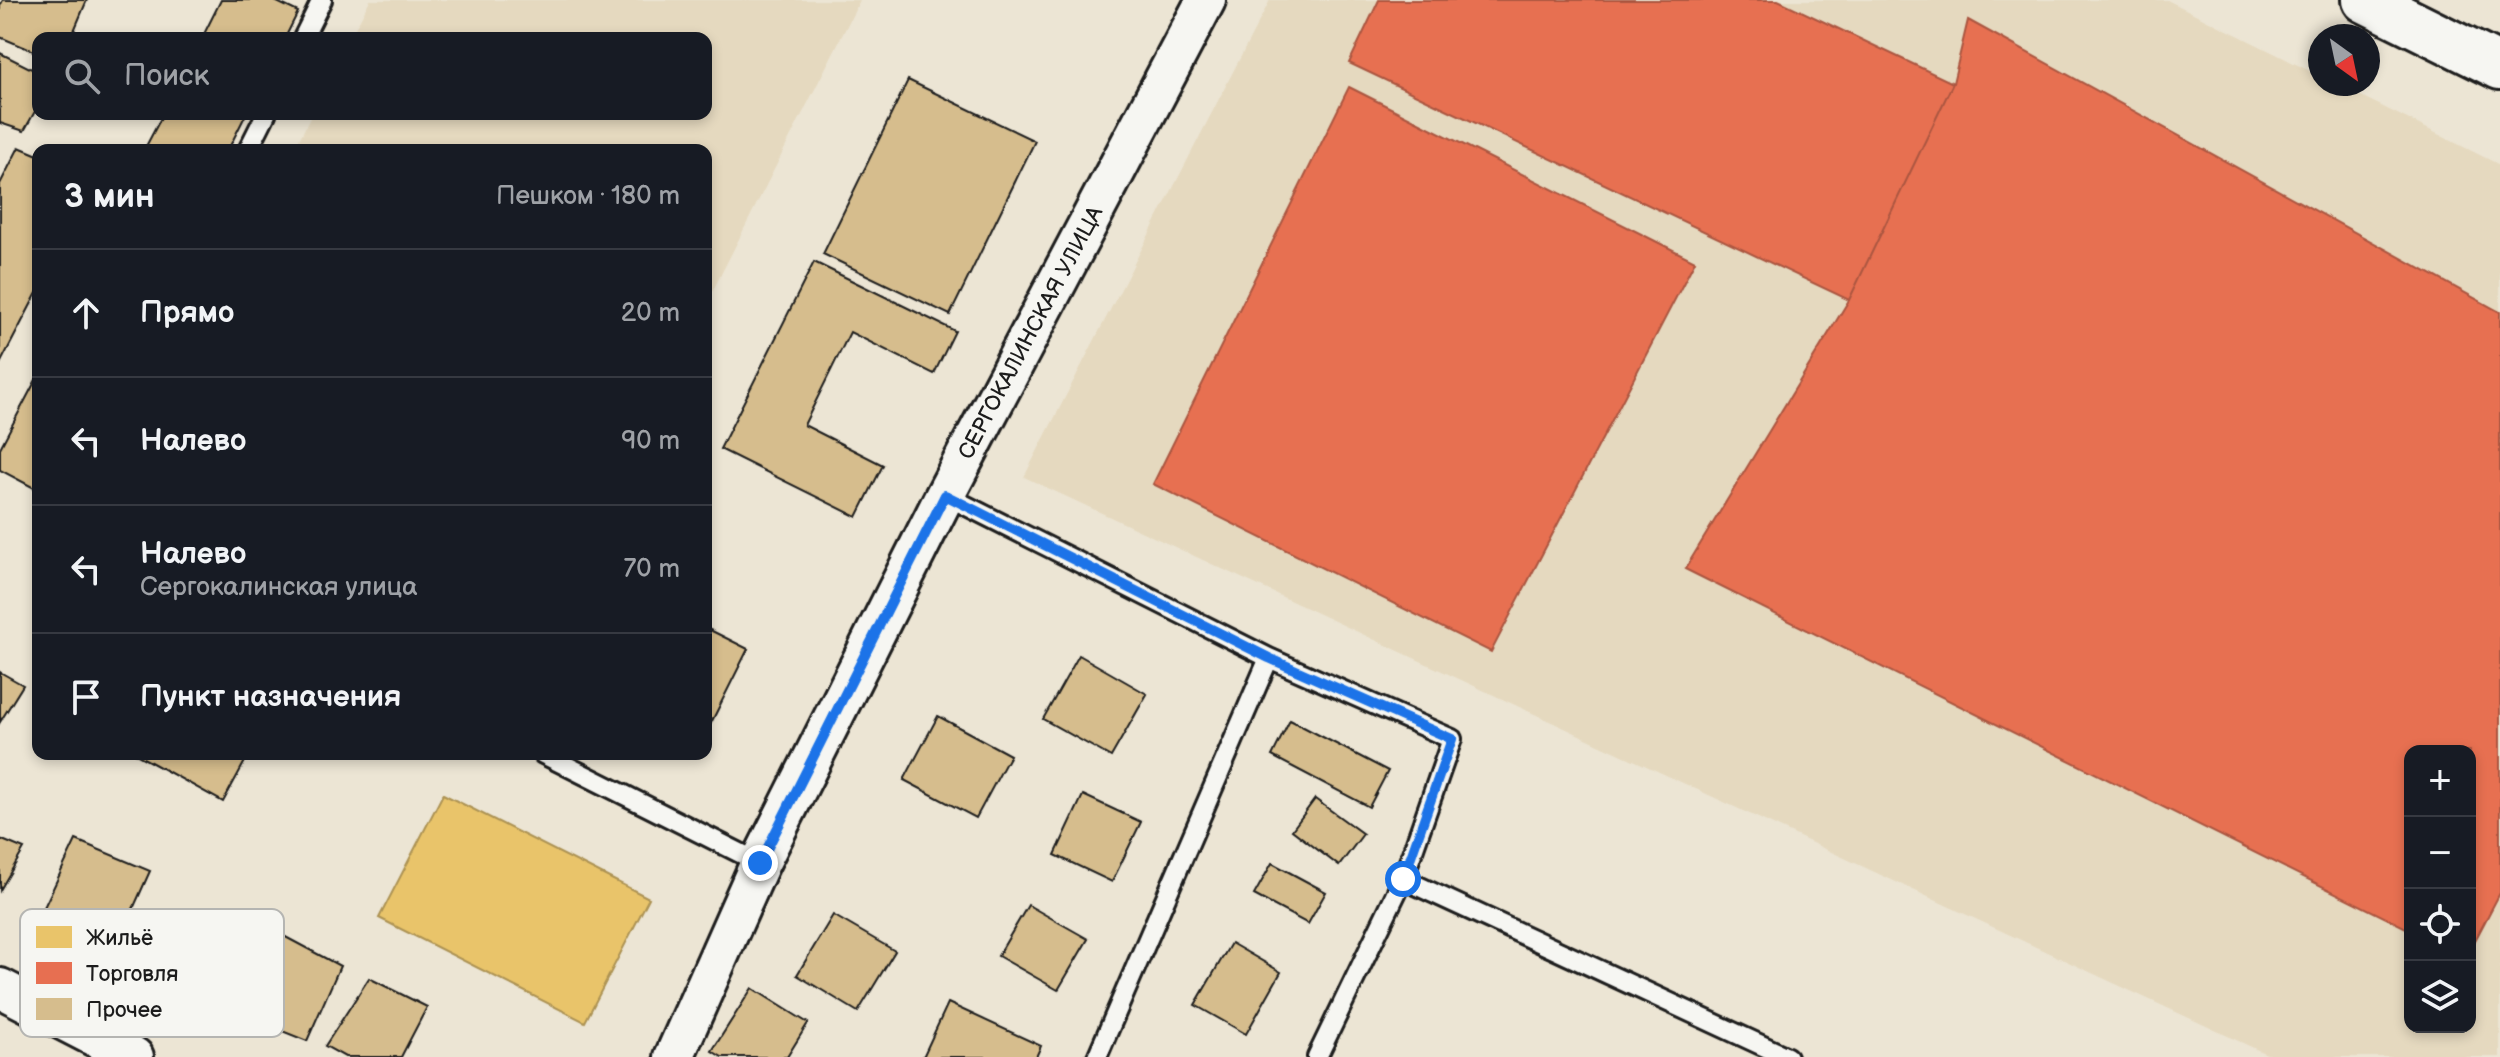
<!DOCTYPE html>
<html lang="ru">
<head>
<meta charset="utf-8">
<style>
  body { margin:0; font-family:"Balsamiq Sans",sans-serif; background:#20242c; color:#f1f3f6 }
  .controls { position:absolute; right:24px; bottom:24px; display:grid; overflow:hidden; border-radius:16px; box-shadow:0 4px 12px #0003 }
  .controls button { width:72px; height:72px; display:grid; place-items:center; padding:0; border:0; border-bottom:2px solid #363941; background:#171b24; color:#f1f3f6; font:40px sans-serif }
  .compass { position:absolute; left:2308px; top:24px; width:72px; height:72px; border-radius:50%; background:#171b24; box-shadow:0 4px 12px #0003; rotate:147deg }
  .stop { position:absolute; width:24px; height:24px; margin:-18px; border:6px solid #1a73e8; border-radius:50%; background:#fff }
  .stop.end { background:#1a73e8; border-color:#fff; box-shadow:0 2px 8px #0008 }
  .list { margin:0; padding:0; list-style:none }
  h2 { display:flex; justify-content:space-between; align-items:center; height:104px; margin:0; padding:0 32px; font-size:34px }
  h2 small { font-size:26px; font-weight:400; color:#9ea1a6 }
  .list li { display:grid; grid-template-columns:52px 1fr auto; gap:24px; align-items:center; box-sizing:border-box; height:128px; padding:0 32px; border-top:2px solid #363941 }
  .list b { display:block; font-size:30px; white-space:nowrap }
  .list p { margin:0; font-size:26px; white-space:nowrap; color:#9ea1a6 }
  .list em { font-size:26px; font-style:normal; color:#9ea1a6 }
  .icon { flex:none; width:44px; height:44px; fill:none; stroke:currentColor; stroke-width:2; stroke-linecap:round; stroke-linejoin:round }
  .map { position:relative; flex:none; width:2500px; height:1057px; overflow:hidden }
  .search { position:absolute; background:#171b24; box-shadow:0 4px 12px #0003; left:32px; top:32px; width:680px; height:88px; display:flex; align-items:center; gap:20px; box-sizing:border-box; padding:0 28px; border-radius:16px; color:#9ea1a6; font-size:30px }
  .panel { position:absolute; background:#171b24; box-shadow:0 4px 12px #0003; left:32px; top:144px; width:680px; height:616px; border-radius:16px }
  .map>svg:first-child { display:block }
  .built { fill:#e5d9bf; fill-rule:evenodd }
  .homes { fill:#e9c46a; stroke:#ac9253; stroke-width:2 }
  .shops { fill:#e76f51; stroke:#aa5641; stroke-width:2 }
  .building { fill:#d6bd8d; stroke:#1c1c1c; stroke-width:2 }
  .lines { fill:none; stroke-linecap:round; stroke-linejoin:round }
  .lane-casing { stroke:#1c1c1c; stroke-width:24 }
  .street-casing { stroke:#1c1c1c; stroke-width:44 }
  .secondary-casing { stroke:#1c1c1c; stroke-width:50 }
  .lane { stroke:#f6f6f2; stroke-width:18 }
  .street { stroke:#f6f6f2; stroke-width:38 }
  .secondary { stroke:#f6f6f2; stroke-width:44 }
  .route { stroke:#1a73e8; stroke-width:10 }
  .labels { text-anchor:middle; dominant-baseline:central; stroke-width:8; stroke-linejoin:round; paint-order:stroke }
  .street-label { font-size:22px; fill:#1c1c1c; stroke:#f6f6f2 }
  .key { fill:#f6f6f2; stroke:#b5b5b2; stroke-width:2 }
  .key-label { font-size:22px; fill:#1c1c1c }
</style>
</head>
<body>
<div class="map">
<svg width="2500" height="1057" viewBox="0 0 2500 1057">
  <rect width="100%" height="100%" fill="#ece5d4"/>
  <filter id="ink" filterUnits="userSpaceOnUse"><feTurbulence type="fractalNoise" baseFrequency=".0125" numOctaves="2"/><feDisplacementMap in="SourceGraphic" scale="16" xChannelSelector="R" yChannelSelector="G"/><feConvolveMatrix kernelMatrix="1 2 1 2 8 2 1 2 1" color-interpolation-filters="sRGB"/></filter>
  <g filter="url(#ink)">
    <path class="built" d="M370 0H860L706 304V150H294L312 114H706V38H350Z
      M1270 0H2167L2320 76V84H2337L2500 165V1057H2273L1024 477ZM2410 751H2470V1027H2410Z"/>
    <path class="homes" d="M443 794 649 898 585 1022 379 918Z"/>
    <path class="shops" d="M1379 0H1778L1953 83 1849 300 1349 63Z
      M1968 20 2500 312V893L2470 950V751H2410V930L1685 569 1849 300 1953 83Z
      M1349 87 1695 261 1491 652 1153 484Z"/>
    <path class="building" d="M3 0H87L71 38H38V53L0 37V6Z
      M221 0H273L298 12 285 38H202Z
      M0 53 38 72V106L24 131 0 123Z
      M908 80 1035 141 950 315 823 254Z
      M163 114H246L228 150H144Z
      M19 147 38 155V291L0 364V184Z
      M814 262 955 331 934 374 850 332 804 425 883 465 857 517 720 449Z
      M38 376V490L0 470V448Z
      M706 628 748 649 706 733Z
      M1079 655 1147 694 1111 757 1043 719Z
      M0 672 23 685 0 722Z
      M938 716 1010 755 976 818 904 780Z
      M1290 720 1388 771 1369 807 1272 756Z
      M136 754H249L223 802Z
      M1083 795 1141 822 1112 882 1055 855Z
      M1315 799 1363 834 1339 866 1292 830Z
      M0 839 24 849 0 890Z
      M76 840 150 871 112 956 38 920Z
      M1272 863 1326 892 1308 924 1254 895Z
      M1028 905 1088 939 1058 990 998 956Z
      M833 915 895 951 858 1012 797 975Z
      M263 925 340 966 307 1041 225 1008Z
      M1231 943 1281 972 1246 1034 1195 1005Z
      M369 978 427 1007 401 1057H345L325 1046Z
      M752 988 808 1023 787 1057H722L712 1051Z
      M948 1003 1041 1046 1036 1057H923Z"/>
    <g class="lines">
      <g class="lane-casing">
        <path id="lane" d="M303 38 322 0
          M248 150 266 114
          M945 495 1269 658 1452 739 1403 879 1317 1057
          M543 754 760 863
          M1403 879 1787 1057
          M1097 1057 1269 658"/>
      </g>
      <g class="street-casing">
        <path id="street" d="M0 988 134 1057
          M674 1057 760 863 945 495 1206 0"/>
      </g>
      <g class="secondary-casing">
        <path id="secondary" d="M2365 0 2500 67"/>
      </g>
      <use href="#lane" class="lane"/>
      <use href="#street" class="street"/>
      <use href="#secondary" class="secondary"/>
    </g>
  </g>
  <g class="lines" filter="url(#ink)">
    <path class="route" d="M760 863 945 495 1269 658 1452 739 1403 879"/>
  </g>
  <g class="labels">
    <g class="street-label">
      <text transform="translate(1031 333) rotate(-62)">СЕРГОКАЛИНСКАЯ УЛИЦА</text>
    </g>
  </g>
  <rect x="20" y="909" width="264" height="128" rx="12" class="key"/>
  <rect x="36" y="926" width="36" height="22" fill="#e9c46a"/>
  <rect x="36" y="962" width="36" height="22" fill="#e76f51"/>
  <rect x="36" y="998" width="36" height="22" fill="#d6bd8d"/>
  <g class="key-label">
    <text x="86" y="945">Жильё</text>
    <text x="86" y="981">Торговля</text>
    <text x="86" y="1017">Прочее</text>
  </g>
</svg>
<div class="controls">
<button>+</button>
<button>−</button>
<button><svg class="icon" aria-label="locate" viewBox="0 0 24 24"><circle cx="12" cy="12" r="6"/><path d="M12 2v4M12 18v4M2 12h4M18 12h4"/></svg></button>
<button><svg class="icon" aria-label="layers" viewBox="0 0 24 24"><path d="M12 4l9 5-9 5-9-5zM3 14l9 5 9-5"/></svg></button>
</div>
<svg class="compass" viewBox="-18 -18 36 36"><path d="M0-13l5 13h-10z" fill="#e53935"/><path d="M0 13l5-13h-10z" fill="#9ea1a6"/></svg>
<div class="stop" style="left:1403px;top:879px"></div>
<div class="stop end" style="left:760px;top:863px"></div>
<div class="search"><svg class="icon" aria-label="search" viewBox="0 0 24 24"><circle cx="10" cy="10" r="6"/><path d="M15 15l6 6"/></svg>Поиск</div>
<section class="panel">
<h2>3 мин<small>Пешком · 180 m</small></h2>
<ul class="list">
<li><svg class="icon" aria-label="ahead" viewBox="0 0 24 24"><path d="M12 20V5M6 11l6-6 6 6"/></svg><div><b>Прямо</b></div><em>20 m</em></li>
<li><svg class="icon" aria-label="left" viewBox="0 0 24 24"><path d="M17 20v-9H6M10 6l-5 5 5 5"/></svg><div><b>Налево</b></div><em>90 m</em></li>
<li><svg class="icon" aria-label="left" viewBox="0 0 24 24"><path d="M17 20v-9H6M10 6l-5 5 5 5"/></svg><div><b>Налево</b><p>Сергокалинская улица</p></div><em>70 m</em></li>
<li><svg class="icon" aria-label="arrive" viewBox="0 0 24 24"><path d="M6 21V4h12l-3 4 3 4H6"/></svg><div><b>Пункт назначения</b></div></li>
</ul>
</section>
</div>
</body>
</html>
